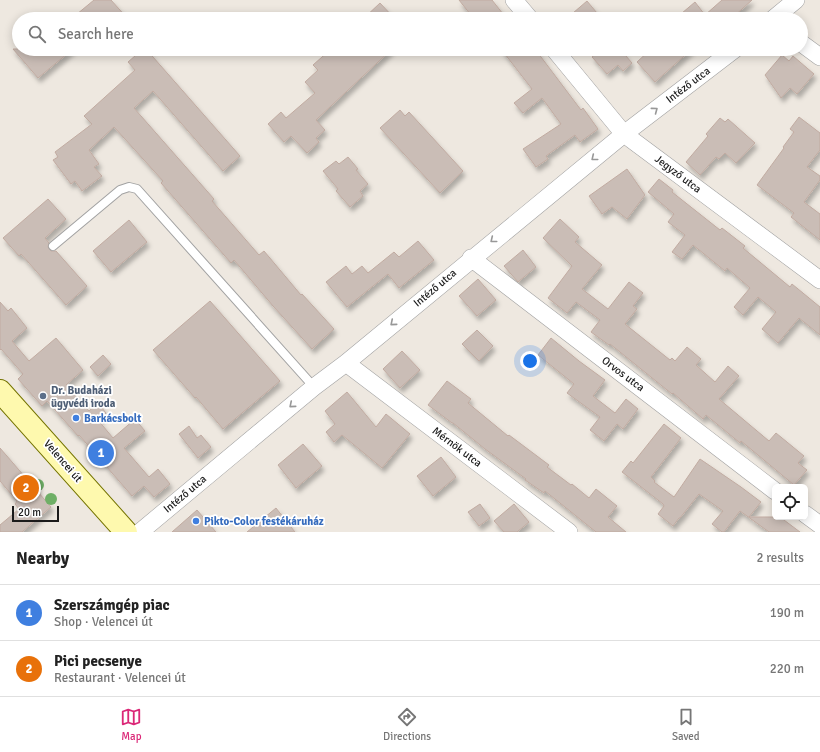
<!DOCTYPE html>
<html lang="en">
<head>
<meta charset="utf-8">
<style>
  body { margin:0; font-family:Signika,sans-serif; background:#f6f6f6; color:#222 }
  .controls { position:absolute; right:12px; bottom:12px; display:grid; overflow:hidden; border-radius:6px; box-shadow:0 2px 10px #0003 }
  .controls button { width:36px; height:36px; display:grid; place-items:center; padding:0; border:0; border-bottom:1px solid #e0e0e0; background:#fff; color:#222; font:20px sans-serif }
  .scale { position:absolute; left:12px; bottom:10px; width:47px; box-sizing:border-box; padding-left:4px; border:2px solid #1b1b1b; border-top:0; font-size:11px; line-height:14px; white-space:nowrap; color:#1b1b1b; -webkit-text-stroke:3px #fff; paint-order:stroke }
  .you { position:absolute; left:530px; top:361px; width:14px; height:14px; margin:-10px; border:3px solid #fff; border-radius:50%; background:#1a73e8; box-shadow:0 0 0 6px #1a73e833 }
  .badge { display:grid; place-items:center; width:26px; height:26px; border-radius:50%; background:#db2777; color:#fff; font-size:13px; font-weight:700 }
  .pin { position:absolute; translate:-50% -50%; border:2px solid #fff; box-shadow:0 1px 4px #0006 }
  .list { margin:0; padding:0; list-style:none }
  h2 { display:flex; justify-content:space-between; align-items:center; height:52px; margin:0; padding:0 16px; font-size:17px }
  h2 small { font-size:13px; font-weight:400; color:#767676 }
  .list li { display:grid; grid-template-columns:26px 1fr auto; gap:12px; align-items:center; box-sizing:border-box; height:56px; padding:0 16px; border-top:1px solid #e0e0e0 }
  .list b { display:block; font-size:15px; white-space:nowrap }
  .list p { margin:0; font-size:13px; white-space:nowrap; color:#767676 }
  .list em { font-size:13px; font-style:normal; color:#767676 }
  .icon { flex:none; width:22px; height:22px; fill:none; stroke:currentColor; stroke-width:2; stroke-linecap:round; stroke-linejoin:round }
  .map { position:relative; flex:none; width:820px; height:532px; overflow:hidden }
  .search { position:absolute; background:#fff; box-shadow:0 2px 10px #0003; left:12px; right:12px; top:12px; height:44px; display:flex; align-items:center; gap:10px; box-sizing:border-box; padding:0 14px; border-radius:22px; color:#767676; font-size:15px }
  .sheet { height:164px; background:#fff }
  nav { display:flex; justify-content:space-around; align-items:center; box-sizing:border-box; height:56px; border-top:1px solid #e0e0e0; background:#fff; font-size:11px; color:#767676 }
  nav a { display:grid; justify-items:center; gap:2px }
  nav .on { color:#db2777 }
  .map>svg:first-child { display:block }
  .building { fill:#cabdb6; stroke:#c1aba1; filter:url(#shadow) }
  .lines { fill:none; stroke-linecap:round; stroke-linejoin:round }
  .lane-casing { stroke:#a2a2a2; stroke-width:10 }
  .street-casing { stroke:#a2a2a2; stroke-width:18 }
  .secondary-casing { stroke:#757400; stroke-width:24 }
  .lane { stroke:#fff; stroke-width:8 }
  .street { stroke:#fff; stroke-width:17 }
  .secondary { stroke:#fef9ae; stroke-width:22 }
  .tree { fill:#6faf66 }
  .oneway { stroke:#989898 }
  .service-dot { fill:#5c6f8a; stroke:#fff; stroke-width:1.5 }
  .shop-dot { fill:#3f7fe0; stroke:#fff; stroke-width:1.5 }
  .labels { text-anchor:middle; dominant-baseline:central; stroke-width:3.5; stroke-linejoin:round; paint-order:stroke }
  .street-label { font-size:11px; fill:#1b1b1b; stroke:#fff }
  .service-label { font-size:11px; font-weight:bold; fill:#4e5e75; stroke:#fff; text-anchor:start }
  .shop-label { font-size:11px; font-weight:bold; fill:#366cbe; stroke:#fff; text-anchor:start }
</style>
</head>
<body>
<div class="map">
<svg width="820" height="532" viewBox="0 0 820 532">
  <defs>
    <filter id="shadow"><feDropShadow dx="2.5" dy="4.5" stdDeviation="2" flood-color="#0004"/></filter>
  </defs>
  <rect width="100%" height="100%" fill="#eee8e0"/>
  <path class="building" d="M94 0H111L128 19H71Z
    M459 0H492L507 19H474Z
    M722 0H752L731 19H675L695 2 705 15Z
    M587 1 602 19H566Z
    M380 3 395 19H363Z
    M13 49H73L38 78Z
    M143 49H146L240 156 223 171 153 91 134 108 214 199 212 201 259 255 264 251 301 295 302 294 334 329 312 349 273 306 234 260 231 263 161 183 163 181 114 127 89 150 99 164 94 167 102 176 82 191 75 181 71 184 53 160 58 157 55 152 92 124 84 116 135 70 128 62Z
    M331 49H392L316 120 325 130 316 138 319 142 307 153 291 136 284 142 268 124 281 112 286 118 315 93 305 82 318 70 313 65Z
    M501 49H535L581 110 583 108 598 129 580 142 575 135 546 156 548 159 536 167 523 149 561 124 542 98 523 113 514 103 532 89Z
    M601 49H620L632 63 623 71 618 65 607 74 592 57Z
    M651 49H692L655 82 637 62Z
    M782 55 789 61 793 56 814 74 797 94 790 88 781 98 765 75Z
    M400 110 405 116 409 112 463 171 440 193 380 128Z
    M799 117 820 133V150L807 167 820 176V180L804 202 820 214V240L791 217 794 213 757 185 784 148 783 147 794 132 790 129Z
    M720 118 725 122 728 119 755 143 736 163 725 153 719 159 716 157 700 175 686 162 708 136 706 134Z
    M348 157 358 169 356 170 368 184 360 191 363 196 350 207 336 191 338 189 323 171 336 161 339 164Z
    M627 169 645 195 627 219 612 207 602 214 589 196Z
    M659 179 673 190 672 192 720 230 722 228 745 246 743 248 790 287 792 284 820 307V335L799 318 778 343 762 329 776 312 758 297 743 315 734 307 750 288 727 268 725 271 693 245 682 259 672 252 685 235 668 222 674 214 648 192Z
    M48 199 66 219 45 238 49 243 48 247 51 251H56L87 286 66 305 21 254 19 256 3 238Z
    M560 219 579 237 575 242 602 265 582 289 608 309 629 282 643 293 633 306 637 309 625 324 670 360 672 358 675 361 687 347 701 359 696 365 715 382 728 366 739 376 719 399 769 441 776 433 804 456 798 463 807 470 794 485 741 441 740 443 706 415 703 419 673 393 672 394 610 344 609 345 591 332 600 320 576 302 567 313 548 298 572 266 543 238Z
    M129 220 147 242 111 272 93 251Z
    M418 241 434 260 399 288 388 274 347 307 326 282 346 266 352 274 362 266 368 273 394 252 399 257Z
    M523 250 536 267 518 282 504 266Z
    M478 279 496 300 477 316 459 296Z
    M210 301 280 381 223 429 196 397 195 398 153 350Z
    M0 302 8 311 11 308 27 328 12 341 29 361 56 338 83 370 66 385 89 411 98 403 106 413 98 420 113 438 135 419 145 431 124 448 149 477 158 469 170 484 154 497 144 486 132 496 79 435 78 436 47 401 42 406 18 379 23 374 1 349 0 350Z
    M477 330 493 346 479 361 462 344Z
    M551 338 579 361 605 380 593 396 615 413 626 399 638 409 623 429 617 424 604 441 590 430 600 417 567 393 574 384 538 355Z
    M402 351 420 370 400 388 383 369Z
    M103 355 111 364 98 376 90 367Z
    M447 381 471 399 468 403 508 436 509 435 549 465 547 467 571 485 572 484 589 498 596 489 617 506 608 517 626 532H596L545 491 544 493 525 480 526 479 485 449 453 423H452L428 405Z
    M347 392 376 427 386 414 410 434 382 468 342 435 334 442 326 432 335 424 325 411Z
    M664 424 681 438 651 477 655 481 654 482 674 497 700 459 741 487 761 502 749 517H780L800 532H769L740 511 724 532H722L712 524 723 511 699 494 680 518H679L673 526 658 514 664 506 663 504 622 472 631 461 633 463Z
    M189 426 197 438 201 435 211 447 198 458 179 434Z
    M303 444 322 466 296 488 278 465Z
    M0 448 51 507 22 532H0V525L19 509 15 504 17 501 0 481Z
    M441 457 456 477 433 496 417 476Z
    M480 504 490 518 479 526 468 512Z
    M514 504 529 522 517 532H504L494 521Z
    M276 508 295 532H247Z
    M197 510 216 532H172Z"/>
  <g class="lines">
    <g class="lane-casing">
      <path id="lane" d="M53 246 120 190 129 187 137 189 314 387"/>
    </g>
    <g class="street-casing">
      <path id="street" d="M514 0 530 19
        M773 19 796 0
        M801 43 820 57
        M554 49 624 134 820 280
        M471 258 775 491
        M346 363 569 532
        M805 514 820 525
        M140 532 314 387 346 363 624 134 735 49"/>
    </g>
    <g class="secondary-casing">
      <path id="secondary" d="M0 391 126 532"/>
    </g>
    <use href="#lane" class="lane"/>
    <use href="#street" class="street"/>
    <use href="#secondary" class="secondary"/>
  </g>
  <g class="tree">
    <circle cx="38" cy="485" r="6"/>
    <circle cx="51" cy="499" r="6"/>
  </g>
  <defs><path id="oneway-chevron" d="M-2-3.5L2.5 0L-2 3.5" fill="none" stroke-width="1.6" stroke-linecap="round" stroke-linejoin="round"/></defs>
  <g class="oneway">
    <use href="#oneway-chevron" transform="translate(655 110) rotate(-37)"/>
    <use href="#oneway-chevron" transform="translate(594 158) rotate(141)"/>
    <use href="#oneway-chevron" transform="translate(493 240) rotate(141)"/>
    <use href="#oneway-chevron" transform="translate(393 323) rotate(140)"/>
    <use href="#oneway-chevron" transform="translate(292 405) rotate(140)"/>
  </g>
  <circle class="service-dot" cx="43" cy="396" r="4"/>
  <g class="shop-dot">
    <circle cx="76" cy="418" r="4"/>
    <circle cx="196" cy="521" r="4"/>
  </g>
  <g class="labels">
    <g class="street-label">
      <text transform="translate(688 85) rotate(-37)">Intéző utca</text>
      <text transform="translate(678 174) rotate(37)">Jegyző utca</text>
      <text transform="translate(435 288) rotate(-40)">Intéző utca</text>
      <text transform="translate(623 374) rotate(37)">Orvos utca</text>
      <text transform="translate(457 447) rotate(37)">Mérnök utca</text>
      <text transform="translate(63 461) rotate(49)">Velencei út</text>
      <text transform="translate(185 494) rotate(-40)">Intéző utca</text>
    </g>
    <g class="service-label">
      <text x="51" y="390">Dr. Budaházi<tspan x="51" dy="13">ügyvédi iroda</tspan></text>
    </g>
    <g class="shop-label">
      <text x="84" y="418">Barkácsbolt</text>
      <text x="204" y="521">Pikto-Color festékáruház</text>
    </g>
  </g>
</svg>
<div class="controls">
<button><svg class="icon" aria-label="locate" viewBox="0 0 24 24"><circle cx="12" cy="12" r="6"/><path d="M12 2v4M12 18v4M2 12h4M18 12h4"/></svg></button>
</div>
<div class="scale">20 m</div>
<div class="you"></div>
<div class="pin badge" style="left:101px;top:453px;background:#3f7fe0">1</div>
<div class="pin badge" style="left:26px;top:488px;background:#e8710a">2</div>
<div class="search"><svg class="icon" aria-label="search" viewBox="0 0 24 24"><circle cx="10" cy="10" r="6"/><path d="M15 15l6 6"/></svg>Search here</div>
</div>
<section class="sheet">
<h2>Nearby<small>2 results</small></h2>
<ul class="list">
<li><span class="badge" style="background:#3f7fe0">1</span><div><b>Szerszámgép piac</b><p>Shop · Velencei út</p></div><em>190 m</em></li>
<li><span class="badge" style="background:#e8710a">2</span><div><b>Pici pecsenye</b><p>Restaurant · Velencei út</p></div><em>220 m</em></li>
</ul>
</section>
<nav>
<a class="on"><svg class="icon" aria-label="map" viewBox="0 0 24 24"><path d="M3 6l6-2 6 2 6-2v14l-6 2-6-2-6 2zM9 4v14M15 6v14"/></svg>Map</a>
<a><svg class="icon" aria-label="directions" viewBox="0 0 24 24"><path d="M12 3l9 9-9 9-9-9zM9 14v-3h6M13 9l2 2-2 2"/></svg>Directions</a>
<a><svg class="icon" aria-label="saved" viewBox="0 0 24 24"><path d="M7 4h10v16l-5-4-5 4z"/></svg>Saved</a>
</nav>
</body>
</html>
